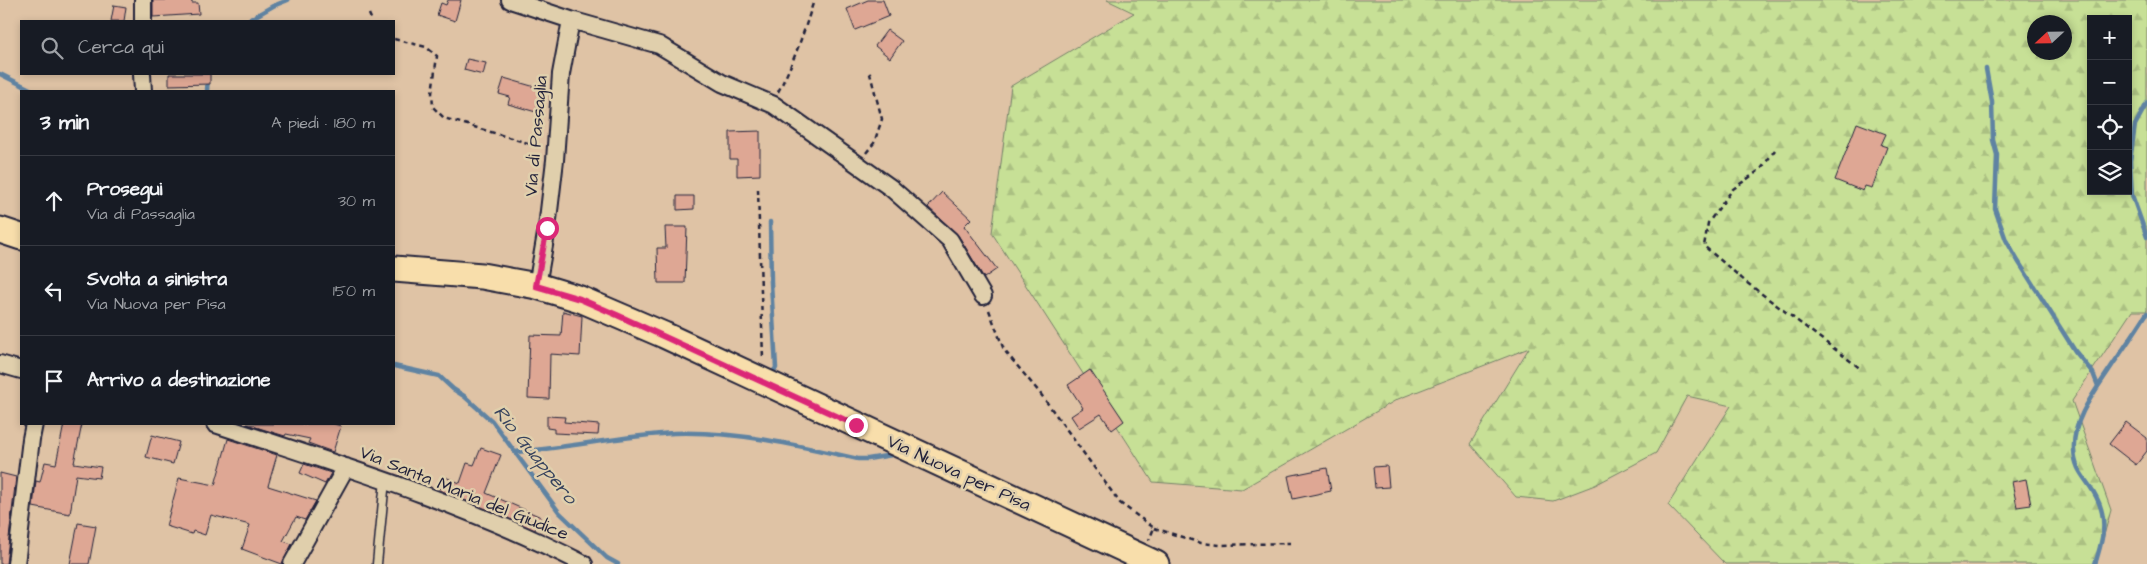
<!DOCTYPE html>
<html lang="it">
<head>
<meta charset="utf-8">
<style>
  body { margin:0; font-family:"Architects Daughter",sans-serif; background:#242831; color:#f1f3f6 }
  .controls { position:absolute; right:15px; top:15px; display:grid; overflow:hidden; border-radius:0px; box-shadow:0 2px 8px #0003 }
  .controls button { width:45px; height:45px; display:grid; place-items:center; padding:0; border:0; border-bottom:1px solid #363941; background:#171b24; color:#f1f3f6; font:25px sans-serif }
  .compass { position:absolute; left:2027px; top:15px; width:45px; height:45px; border-radius:50%; background:#171b24; box-shadow:0 2px 8px #0003; rotate:248deg }
  .stop { position:absolute; width:15px; height:15px; margin:-11px; border:4px solid #db2777; border-radius:50%; background:#fff }
  .stop.end { background:#db2777; border-color:#fff; box-shadow:0 1px 5px #0008 }
  .list { margin:0; padding:0; list-style:none }
  h2 { display:flex; justify-content:space-between; align-items:center; height:65px; margin:0; padding:0 20px; font-size:21px }
  h2 small { font-size:16px; font-weight:400; color:#9ea1a6 }
  .list li { display:grid; grid-template-columns:32px 1fr auto; gap:15px; align-items:center; box-sizing:border-box; height:90px; padding:0 20px; border-top:1px solid #363941 }
  .list b { display:block; font-size:19px; white-space:nowrap }
  .list p { margin:0; font-size:16px; white-space:nowrap; color:#9ea1a6 }
  .list em { font-size:16px; font-style:normal; color:#9ea1a6 }
  .icon { flex:none; width:28px; height:28px; fill:none; stroke:currentColor; stroke-width:2; stroke-linecap:round; stroke-linejoin:round }
  .map { position:relative; flex:none; width:2147px; height:564px; overflow:hidden }
  .search { position:absolute; background:#171b24; box-shadow:0 2px 8px #0003; left:20px; top:20px; width:375px; height:55px; display:flex; align-items:center; gap:12px; box-sizing:border-box; padding:0 18px; border-radius:0px; color:#9ea1a6; font-size:19px }
  .panel { position:absolute; background:#171b24; box-shadow:0 2px 8px #0003; left:20px; top:90px; width:375px; height:335px; border-radius:0px }
  .map>svg:first-child { display:block }
  .forest { fill:url(#forest-firs); stroke:#748168; fill-rule:evenodd }
  .lines { fill:none; stroke-linecap:round; stroke-linejoin:round }
  .stream { stroke:#5f83a2; stroke-width:4.5 }
  .building { fill:#dea794; stroke:#22223b }
  .lane-casing { stroke:#22223b; stroke-width:11 }
  .street-casing { stroke:#22223b; stroke-width:20 }
  .primary-casing { stroke:#22223b; stroke-width:29 }
  .path { stroke:#22223b; stroke-width:2.5; stroke-dasharray:5 4; stroke-linecap:butt }
  .lane { stroke:#e0cfac; stroke-width:8 }
  .street { stroke:#e0cfac; stroke-width:16 }
  .primary { stroke:#f8deab; stroke-width:25 }
  .route { stroke:#db2777; stroke-width:6 }
  .labels { text-anchor:middle; dominant-baseline:central; stroke-width:5; stroke-linejoin:round; paint-order:stroke }
  .street-label { font-size:18px; fill:#22223b; stroke:#e0cfac }
  .water-label { font-size:19px; font-style:italic; fill:#36425d; stroke:#e0cfac }
</style>
</head>
<body>
<div class="map">
<svg width="2147" height="564" viewBox="0 0 2147 564">
  <defs>
    <pattern id="forest-firs" width="22" height="20" patternUnits="userSpaceOnUse" patternTransform="scale(1.25)"><rect width="22" height="20" fill="#c7e096"/><path d="M5 1l3.5 6h-7zM16 11l3.5 6h-7z" fill="#abc082"/></pattern>
  </defs>
  <rect width="100%" height="100%" fill="#dfc3a5"/>
  <filter id="ink" filterUnits="userSpaceOnUse"><feTurbulence type="fractalNoise" baseFrequency=".02" numOctaves="2"/><feDisplacementMap in="SourceGraphic" scale="10" xChannelSelector="R" yChannelSelector="G"/><feConvolveMatrix kernelMatrix="1 2 1 2 8 2 1 2 1" color-interpolation-filters="sRGB"/></filter>
  <g filter="url(#ink)">
    <path class="forest" d="M1107 0H2147V311H2132L2072 401 2111 510 2096 564H1725L1668 505 1731 406 1687 396 1656 453 1595 485 1553 501 1516 497 1470 444 1529 348 1398 399 1242 489 1153 482 992 233 1011 86 1134 13ZM2091 19H2128V191H2091ZM2034 22H2064V52H2034Z"/>
    <g class="lines">
      <path class="stream" d="M247 21 273 6 288 0
        M1986 69 1992 102 1993 140 1997 155 1995 209 2006 240 2018 261 2075 351 2093 373 2098 386
        M0 74 34 91
        M207 91 208 74
        M2147 103 2135 125 2130 161 2132 195 2147 237
        M770 222 771 283 776 368 772 373
        M394 366 439 376 453 389 464 396 492 421 559 512 607 558 618 564
        M515 452C568 448 621 436 674 433 736 431 797 445 858 459H868L892 455
        M2095 564C2104 536 2109 517 2093 491 2083 475 2075 470 2074 450 2072 418 2097 389 2113 364 2125 347 2136 330 2147 313"/>
    </g>
    <path class="building" d="M153 0H191L192 3H198L199 14 153 17Z
      M448 0H461L455 21 437 15 441 3 446 5Z
      M868 0H883L889 16 855 30 847 9Z
      M114 5 126 7 124 21H111Z
      M887 30 902 41 890 58 875 46Z
      M467 59 486 63 483 75 464 70Z
      M169 74H210V84L169 85Z
      M504 78 542 89 536 112 508 104 510 97 499 94Z
      M1857 123 1886 134 1881 145 1887 147 1872 188 1865 186 1863 191 1835 180Z
      M760 131V175L737 176V159H730V132Z
      M942 192 971 219 964 226 997 269 984 278 958 235 928 207Z
      M677 196H694V209L677 210Z
      M665 227H687L685 283H658L657 248H666Z
      M563 311 582 316 580 356 550 354 549 399 528 398 530 335 561 336Z
      M1090 370 1124 421 1112 430 1101 414 1079 428 1071 416 1083 408 1068 385Z
      M547 416 565 417 564 422 599 425 598 435 554 433V429L547 428Z
      M2126 422 2147 438V451L2136 465 2109 444Z
      M64 424H82L74 463 101 467 99 478 76 475 70 514 33 507 36 481 40 482 45 462 56 464Z
      M246 424H333L341 426 333 452 308 443 310 439 286 434 285 436Z
      M152 435 179 442 173 464 146 457Z
      M228 439 277 455 268 486 316 501 305 520 296 517 283 541 292 544 282 564 242 549 250 525 211 515 205 535 193 531 192 534 166 526 179 478 215 485Z
      M481 448 501 455 486 493 541 517 535 530 440 490 445 477 460 483 467 463 474 465Z
      M304 464 331 473 325 484 300 473Z
      M1387 466 1389 487 1375 488 1373 467Z
      M1327 468 1331 491 1293 499 1288 476Z
      M0 473 16 477 6 564H0Z
      M2026 479 2031 505 2017 507 2012 482Z
      M78 523 96 526 89 564H70Z"/>
    <g class="lines">
      <g class="lane-casing">
        <path id="lane" d="M377 564 385 480"/>
      </g>
      <g class="street-casing">
        <path id="street" d="M510 0 571 20 659 45 722 83 774 105 891 188 950 240 983 296
          M143 21V0
          M142 74 143 91
          M537 286 547 228 555 160 561 74 571 20
          M0 364 21 370
          M215 424C340 465 467 504 584 564
          M16 564 31 439 34 424
          M292 564 346 467"/>
      </g>
      <g class="primary-casing">
        <path id="primary" d="M0 230 21 237
          M394 269 482 276 537 286 580 299 664 335 1156 564"/>
      </g>
      <path class="path" d="M369 14 372 21
        M394 39 426 47 437 56 432 93 433 107 444 118 541 147
        M778 92C794 62 804 32 814 0
        M1775 150 1761 169 1733 189 1708 223 1704 246 1746 282 1861 369
        M866 153 874 143 882 119 869 70
        M758 189 763 360
        M989 310 1004 350 1040 393 1120 503 1154 528 1149 540
        M1154 528 1201 543 1220 545 1290 543"/>
      <use href="#lane" class="lane"/>
      <use href="#street" class="street"/>
      <use href="#primary" class="primary"/>
    </g>
  </g>
  <g class="lines" filter="url(#ink)">
    <path class="route" d="M547 228 536 286 580 299 617 315 856 425"/>
  </g>
  <g class="labels">
    <g class="street-label">
      <text transform="translate(536 136) rotate(-85)">Via di Passaglia</text>
      <text transform="translate(959 473) rotate(25)">Via Nuova per Pisa</text>
      <text transform="translate(464 493) rotate(22)">Via Santa Maria del Giudice</text>
    </g>
    <g class="water-label">
      <text transform="translate(535 455) rotate(51)">Rio Guappero</text>
    </g>
  </g>
</svg>
<div class="controls">
<button>+</button>
<button>−</button>
<button><svg class="icon" aria-label="locate" viewBox="0 0 24 24"><circle cx="12" cy="12" r="6"/><path d="M12 2v4M12 18v4M2 12h4M18 12h4"/></svg></button>
<button><svg class="icon" aria-label="layers" viewBox="0 0 24 24"><path d="M12 4l9 5-9 5-9-5zM3 14l9 5 9-5"/></svg></button>
</div>
<svg class="compass" viewBox="-18 -18 36 36"><path d="M0-13l5 13h-10z" fill="#e53935"/><path d="M0 13l5-13h-10z" fill="#9ea1a6"/></svg>
<div class="stop" style="left:547px;top:228px"></div>
<div class="stop end" style="left:856px;top:425px"></div>
<div class="search"><svg class="icon" aria-label="search" viewBox="0 0 24 24"><circle cx="10" cy="10" r="6"/><path d="M15 15l6 6"/></svg>Cerca qui</div>
<section class="panel">
<h2>3 min<small>A piedi · 180 m</small></h2>
<ul class="list">
<li><svg class="icon" aria-label="ahead" viewBox="0 0 24 24"><path d="M12 20V5M6 11l6-6 6 6"/></svg><div><b>Prosegui</b><p>Via di Passaglia</p></div><em>30 m</em></li>
<li><svg class="icon" aria-label="left" viewBox="0 0 24 24"><path d="M17 20v-9H6M10 6l-5 5 5 5"/></svg><div><b>Svolta a sinistra</b><p>Via Nuova per Pisa</p></div><em>150 m</em></li>
<li><svg class="icon" aria-label="arrive" viewBox="0 0 24 24"><path d="M6 21V4h12l-3 4 3 4H6"/></svg><div><b>Arrivo a destinazione</b></div></li>
</ul>
</section>
</div>
</body>
</html>
